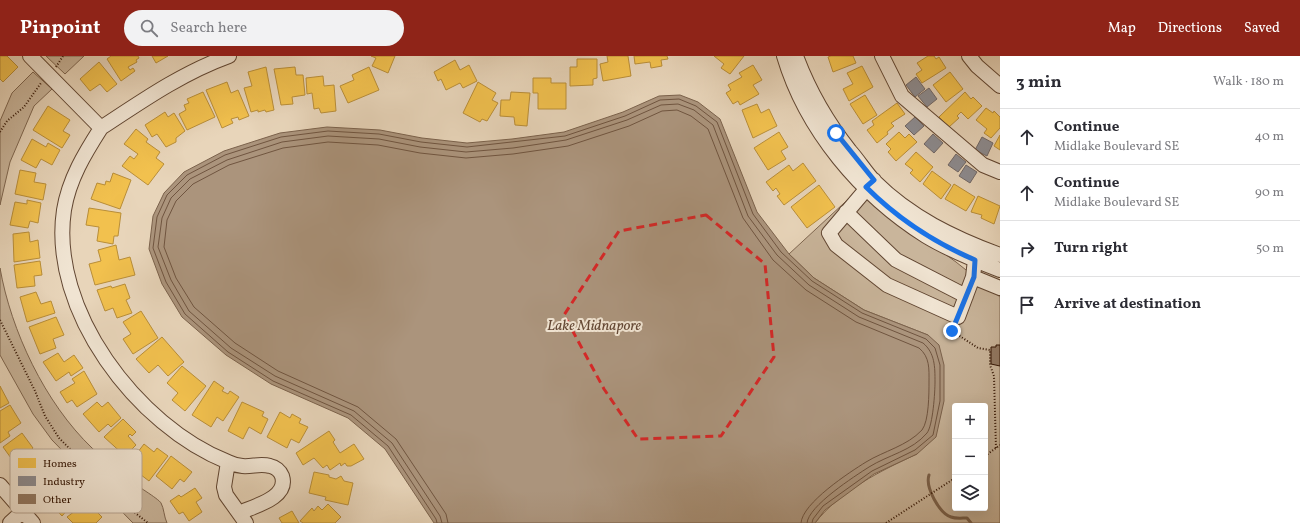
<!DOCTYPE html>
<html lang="en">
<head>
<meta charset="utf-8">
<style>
  body { margin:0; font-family:Vollkorn,serif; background:#f2f2f3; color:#2b2b33 }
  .controls { position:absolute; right:12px; bottom:12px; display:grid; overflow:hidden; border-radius:4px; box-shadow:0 4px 16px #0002 }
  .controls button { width:36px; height:36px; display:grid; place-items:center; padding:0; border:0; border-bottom:1px solid #e1e1e2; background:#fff; color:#2b2b33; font:20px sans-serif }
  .stop { position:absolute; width:12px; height:12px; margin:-9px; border:3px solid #1a73e8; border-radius:50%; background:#fff }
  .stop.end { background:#1a73e8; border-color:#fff; box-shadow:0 1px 4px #0008 }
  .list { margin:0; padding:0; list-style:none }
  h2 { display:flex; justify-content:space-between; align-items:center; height:52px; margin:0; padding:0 16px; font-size:17px }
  h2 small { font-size:13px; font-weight:400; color:#7c7c81 }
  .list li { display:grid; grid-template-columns:26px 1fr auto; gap:12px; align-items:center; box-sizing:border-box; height:56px; padding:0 16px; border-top:1px solid #e1e1e2 }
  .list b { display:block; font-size:15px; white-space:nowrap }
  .list p { margin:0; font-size:13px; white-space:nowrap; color:#7c7c81 }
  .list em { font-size:13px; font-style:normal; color:#7c7c81 }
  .icon { flex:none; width:22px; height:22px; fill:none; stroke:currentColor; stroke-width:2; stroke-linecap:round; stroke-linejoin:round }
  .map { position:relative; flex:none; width:1000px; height:467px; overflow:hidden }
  header { display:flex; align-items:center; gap:24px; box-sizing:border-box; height:56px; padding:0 20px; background:#8f2418; color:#fff }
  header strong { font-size:19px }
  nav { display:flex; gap:22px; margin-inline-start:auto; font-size:14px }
  .search { width:280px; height:36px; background:#f2f2f3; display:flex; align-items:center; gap:10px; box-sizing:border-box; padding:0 14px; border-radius:22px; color:#7c7c81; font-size:15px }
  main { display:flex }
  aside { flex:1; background:#fff }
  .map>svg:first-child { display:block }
  .green { fill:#c9b59b; stroke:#7e6650; fill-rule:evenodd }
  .water { fill:#ab947c; stroke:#7b624c }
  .homes { fill:#f2c14e; stroke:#b98e38 }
  .industry { fill:#8d8d92; stroke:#726968 }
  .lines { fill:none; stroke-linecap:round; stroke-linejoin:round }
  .shore { stroke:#705540; stroke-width:1 }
  .stream { stroke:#7b624c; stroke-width:3 }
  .building { fill:#927963; stroke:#341605 }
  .minor-casing { stroke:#614632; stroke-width:16 }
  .path { stroke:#341605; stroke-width:2; stroke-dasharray:1 2; stroke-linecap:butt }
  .minor { stroke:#f0e4d2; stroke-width:14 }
  .route { stroke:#1a73e8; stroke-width:5 }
  .marked { fill:none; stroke:#d62828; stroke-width:3; stroke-dasharray:8 5; stroke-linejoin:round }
  .labels { text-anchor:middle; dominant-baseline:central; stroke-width:4; stroke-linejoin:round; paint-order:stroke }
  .water-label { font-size:15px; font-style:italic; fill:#644835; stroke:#f0e4d2 }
  .key { fill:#f0e4d2; stroke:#b8a694; stroke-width:1 }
  .key-label { font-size:11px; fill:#341605 }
</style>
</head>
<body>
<header>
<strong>Pinpoint</strong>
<div class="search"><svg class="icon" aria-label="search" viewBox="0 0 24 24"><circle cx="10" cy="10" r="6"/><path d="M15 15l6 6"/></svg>Search here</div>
<nav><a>Map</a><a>Directions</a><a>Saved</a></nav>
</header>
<main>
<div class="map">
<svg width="1000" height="467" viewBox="0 0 1000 467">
  <rect width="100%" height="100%" fill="#e8d5ba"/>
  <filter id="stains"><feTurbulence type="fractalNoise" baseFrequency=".005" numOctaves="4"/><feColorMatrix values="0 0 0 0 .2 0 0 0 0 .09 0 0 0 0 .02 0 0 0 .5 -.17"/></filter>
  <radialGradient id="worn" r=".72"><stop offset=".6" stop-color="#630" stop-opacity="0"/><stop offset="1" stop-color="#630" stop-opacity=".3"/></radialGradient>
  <path class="green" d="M46 0H84L65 18Z
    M33 16 52 33 34 50 10 106 0 149V65L12 37Z
    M857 135 956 206 1000 241V467H815C840 435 880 415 917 398L928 279 864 254 814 222 789 198ZM955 350H985V452H955Z
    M0 212C11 275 45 347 92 392 104 403 116 414 129 424 134 428 159 443 161 447 164 452 164 461 167 467H133L52 384 33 358 5 308 0 299Z"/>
  <path class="water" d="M680 39 698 46 720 63 757 156 789 198 814 222 864 254 928 279 939 289 944 309V345L936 381 917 398 874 418 825 454 815 467H434L385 393 348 362 271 328 226 299 182 261 162 228 149 193 153 160 164 137 184 116 224 95 280 77 327 71 380 74 422 82 467 87 512 83 564 76 623 56 659 40Z"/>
  <path class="homes" d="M0 0H7L18 11 3 26 0 23Z
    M111 0H138L139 2 136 4 137 6 128 11 130 14 133 12 135 15 121 25 107 3Z
    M152 0H168L156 7Z
    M371 0H395L388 17 372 10 376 2Z
    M607 0H628L631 20 603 25 600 8 608 6Z
    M634 0H667L668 3 661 4 662 10 651 12 650 6 635 8Z
    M714 0H744L730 18 721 12 724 8Z
    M831 0H853L856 7 833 16 828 1Z
    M928 0H934L936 3 939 1 946 12 922 27 916 18 922 14 917 7Z
    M577 3H597V22L593 23V29L570 30V11H577Z
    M455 4 460 14 469 9 477 25 463 32 460 27 446 34 441 23 438 25 434 16Z
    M99 6 117 28 107 36 100 28 90 35 80 23Z
    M753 9 762 24 753 29 759 38 740 49 738 45 733 48 726 37 731 34 728 29 742 21 739 17Z
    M862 10 873 31 849 45 843 33 853 28 847 17Z
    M266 11 274 54 266 56 265 54 258 56V54L251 56 244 32 252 30 248 16Z
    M295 11 296 19H303L305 39 292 41 293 48 281 49 274 13Z
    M369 11 379 34 348 47 340 30 354 24 352 19Z
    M950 16 963 33 946 46 933 29Z
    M323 20 324 30 334 29 336 55 321 57 319 52 314 53 312 37 307 38 306 22Z
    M533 22H551V27H566V53H538V37H533Z
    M227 26 231 37 238 34 249 60 239 64 238 61 231 63 233 67 222 72 206 34Z
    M478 26 496 37 492 44 498 47 487 65 482 63 480 66 463 57Z
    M203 36 215 61 187 74 179 58 186 54 184 49 189 47 187 43Z
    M511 36 530 37 527 70 515 69 514 61 500 60 501 44H510Z
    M965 36 971 43 973 41 982 50 968 63 961 56 957 60 959 62 949 71 939 61Z
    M865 39 877 59 863 68 850 48Z
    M897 47 905 58 891 67 894 70 887 76 888 78 877 87 867 74 874 69 872 65Z
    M757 48 761 57 769 53 777 70 753 82 742 54Z
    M48 50 70 64 63 75 70 79 62 92 33 74Z
    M986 52 993 57 994 55 1000 61V72L991 82 984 77 987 73 976 64Z
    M165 56 168 61 174 57 185 75 176 82V86L166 91 157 78 152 81 145 69Z
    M136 73 148 83 146 86 160 96 156 102 164 108 148 129 122 110 130 100 134 103 138 98 124 88Z
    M779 76 788 91 781 95 786 103 768 114 754 92Z
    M899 76 905 82 909 78 917 86 896 105 888 96 891 93 886 88Z
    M1000 79V94L994 90Z
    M32 83 46 91 48 87 60 94 52 109 41 103 36 112 21 104Z
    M916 96 933 111 920 126 910 117 913 114 905 108Z
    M803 107 816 125 784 149 777 140 780 138 776 132 773 135 766 126 789 109 793 115Z
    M20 114 36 117 34 126 46 128 43 144 15 138Z
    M932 115 951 129 941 143 923 128Z
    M113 117 131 124 120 153 91 143 97 127 105 129 106 125 110 126Z
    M954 128 975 141 966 155 945 143Z
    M819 129 835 151 807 172 791 151Z
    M978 140 1000 150 994 168 981 162 982 159 971 156Z
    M27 144 41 147 38 167 30 165 28 172 10 169 15 146 27 148Z
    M89 152 121 157 118 180H114L113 188 97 185 99 171 86 169Z
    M29 176 30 186 38 184 40 202 14 206 13 178Z
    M116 189 119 204 130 201 135 219 95 229 89 208 101 205 98 194Z
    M40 205 42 219 34 220 35 230 17 232 14 209Z
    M125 228 130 242 126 244 132 257 117 262 113 252 105 255 97 234 111 230 112 232Z
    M36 236 41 248 51 245 55 257 27 266 20 241Z
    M141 255 158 282 133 298 123 283 131 278 123 266Z
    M56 261 64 279 53 283 56 292 40 298 29 271Z
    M162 281 184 306 168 320 158 309 149 317 136 303Z
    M58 297 64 306 74 299 83 312 71 320 69 316 56 325 43 306Z
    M182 310 206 330 185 355 172 344 178 337 167 327Z
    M84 315 97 338 77 351 72 344 67 347 60 336 75 327 72 323Z
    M214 325 224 332 222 335 228 338 230 335 239 341 223 365 217 361 211 371 192 359Z
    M0 330 9 347 0 352Z
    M97 346 102 351 108 346 121 362 111 371 108 368 99 376 83 358Z
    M242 346 264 356 262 360 268 363 261 378 249 371 243 383 228 375Z
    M10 349 21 367 8 376 10 380 0 387V355Z
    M280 356 290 362 292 358 301 363 299 367 308 371 299 387 291 383 287 392 267 381Z
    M123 363 136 376 132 380 130 378 128 380 136 389 125 400 104 381Z
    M329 375 335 384 333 386 340 397 354 388 364 403 351 410H347L345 407 341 410 340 407 330 414 327 409 323 412 314 402 303 409 296 397Z
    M22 377 33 392 25 400 27 402 16 409 3 391Z
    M144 388 154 396 157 392 168 400 149 425 128 409Z
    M171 400 192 416 184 426 180 423 172 433 156 420Z
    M314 416 329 419V421L336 423 341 420 344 425 353 427 348 449 325 444 326 441 309 437Z
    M65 426 80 440 62 460 48 445Z
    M195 432 202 442 196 446 202 456 189 465 183 456 179 458 170 445 179 439 181 441Z
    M87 446 102 461 96 467H73L67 461Z
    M328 448 341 461 335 467H303L300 465 312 452 314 455 318 450 322 454Z
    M292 455 299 467H282L279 462Z"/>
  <path class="industry" d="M916 21 925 33 915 41 906 29Z
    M929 32 937 43 927 51 918 40Z
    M915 61 924 70 914 79 905 70Z
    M933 78 943 87 934 97 924 88Z
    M982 81 993 87 987 100 975 94Z
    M956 98 966 106 958 116 948 109Z
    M966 109 977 116 970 127 959 120Z"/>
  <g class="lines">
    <path class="shore" d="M437 467 436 463 388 390 351 359 273 325 228 296 185 258 166 226 153 192 157 161 167 139 187 119 225 99 281 81 328 75 379 78 421 86 467 91 565 80 625 60 660 44 679 43 696 50 717 66 753 158 781 196 812 225 862 257 926 283 935 292 940 309V345L933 379 915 394 872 415 823 450 813 463 812 467
      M442 467 440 460 392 387 354 355 275 320 231 292 189 255 171 224 158 191 162 162 171 142 190 123 227 104 282 86 328 80 379 83 420 91 466 96 513 92 566 84 627 64 661 49 678 48 694 54 713 69 748 160 777 199 809 229 859 261 923 287C935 297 935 311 935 326 935 336 933 369 927 377 912 395 888 399 869 411 855 420 808 450 807 467
      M448 467 446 458 396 383 358 351 278 315 235 287 194 251 176 222 164 191 167 164 176 145 193 128 229 109 283 92 328 86 378 89 420 97 466 102 513 98 568 90 629 70 662 55 677 54 691 60 708 73 743 162 773 204 806 234 856 266 919 292C930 301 929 313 929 326 929 337 929 365 922 374 907 390 884 395 866 406 850 416 802 447 801 467"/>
    <path class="stream" d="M929 419C925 431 939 457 951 461 956 463 962 462 967 462L971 467"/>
  </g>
  <path class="building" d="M996 289H1000V310L991 308V291H996Z"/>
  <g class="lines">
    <g class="minor-casing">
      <path id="minor" d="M30 0 101 72C85 97 69 123 64 154 49 254 137 370 228 406L224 431 226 439 246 467
        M784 0C806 74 861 139 926 180 949 194 974 204 1000 214
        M796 0C809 35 827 66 850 95 859 105 866 117 875 126 910 161 954 182 1000 199
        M882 0 902 40 983 109 1000 116
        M969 0 977 10 1000 30
        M101 72C142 45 182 17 229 0
        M874 124 829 177 836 189 887 229 958 261 973 221 975 204 979 192
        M846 156 896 204 966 240
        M973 221 1000 232
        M228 406C247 415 256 406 270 410 275 411 280 415 282 420 289 442 254 450 239 457
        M0 429 33 467
        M10 467 22 456"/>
    </g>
    <path class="path" d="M56 11 63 0
      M0 76 7 65 24 51 41 27
      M0 264 35 335 45 360 59 382 76 399 101 413 113 426 134 456 148 467
      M953 272 952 275 978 292 990 294V309L994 320 996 392
      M985 400 1000 389
      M30 446 76 399
      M886 467 955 422"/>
    <use href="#minor" class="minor"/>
  </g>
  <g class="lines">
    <path class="route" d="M836 77 874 124 866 131C898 163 933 186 975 204L974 221 952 275"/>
  </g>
  <path class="marked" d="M706 159 765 208 774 301 721 380 638 383 604 333 564 259 619 175Z"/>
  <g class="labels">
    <g class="water-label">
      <text x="594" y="270">Lake Midnapore</text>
    </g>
  </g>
  <rect x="10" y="393" width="132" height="64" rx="6" class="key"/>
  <rect x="18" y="402" width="18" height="10" fill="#f2c14e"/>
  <rect x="18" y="420" width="18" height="10" fill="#8d8d92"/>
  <rect x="18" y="438" width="18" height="10" fill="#927963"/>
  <g class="key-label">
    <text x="43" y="411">Homes</text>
    <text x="43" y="429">Industry</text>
    <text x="43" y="447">Other</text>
  </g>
  <rect width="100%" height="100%" filter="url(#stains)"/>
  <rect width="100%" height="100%" fill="url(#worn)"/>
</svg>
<div class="controls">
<button>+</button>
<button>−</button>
<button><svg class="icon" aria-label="layers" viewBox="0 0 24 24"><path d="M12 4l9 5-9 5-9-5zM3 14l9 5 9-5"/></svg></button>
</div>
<div class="stop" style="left:836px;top:77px"></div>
<div class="stop end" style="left:952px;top:275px"></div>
</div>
<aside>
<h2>3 min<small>Walk · 180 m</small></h2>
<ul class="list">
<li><svg class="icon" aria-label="ahead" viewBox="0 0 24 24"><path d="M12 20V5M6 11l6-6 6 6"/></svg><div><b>Continue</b><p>Midlake Boulevard SE</p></div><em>40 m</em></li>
<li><svg class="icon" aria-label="ahead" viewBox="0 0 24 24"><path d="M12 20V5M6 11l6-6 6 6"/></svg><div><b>Continue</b><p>Midlake Boulevard SE</p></div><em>90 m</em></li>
<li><svg class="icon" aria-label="right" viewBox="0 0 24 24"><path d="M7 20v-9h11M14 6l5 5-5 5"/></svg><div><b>Turn right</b></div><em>50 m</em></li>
<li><svg class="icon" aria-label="arrive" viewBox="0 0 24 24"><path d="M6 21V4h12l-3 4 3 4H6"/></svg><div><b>Arrive at destination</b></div></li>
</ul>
</aside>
</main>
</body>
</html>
